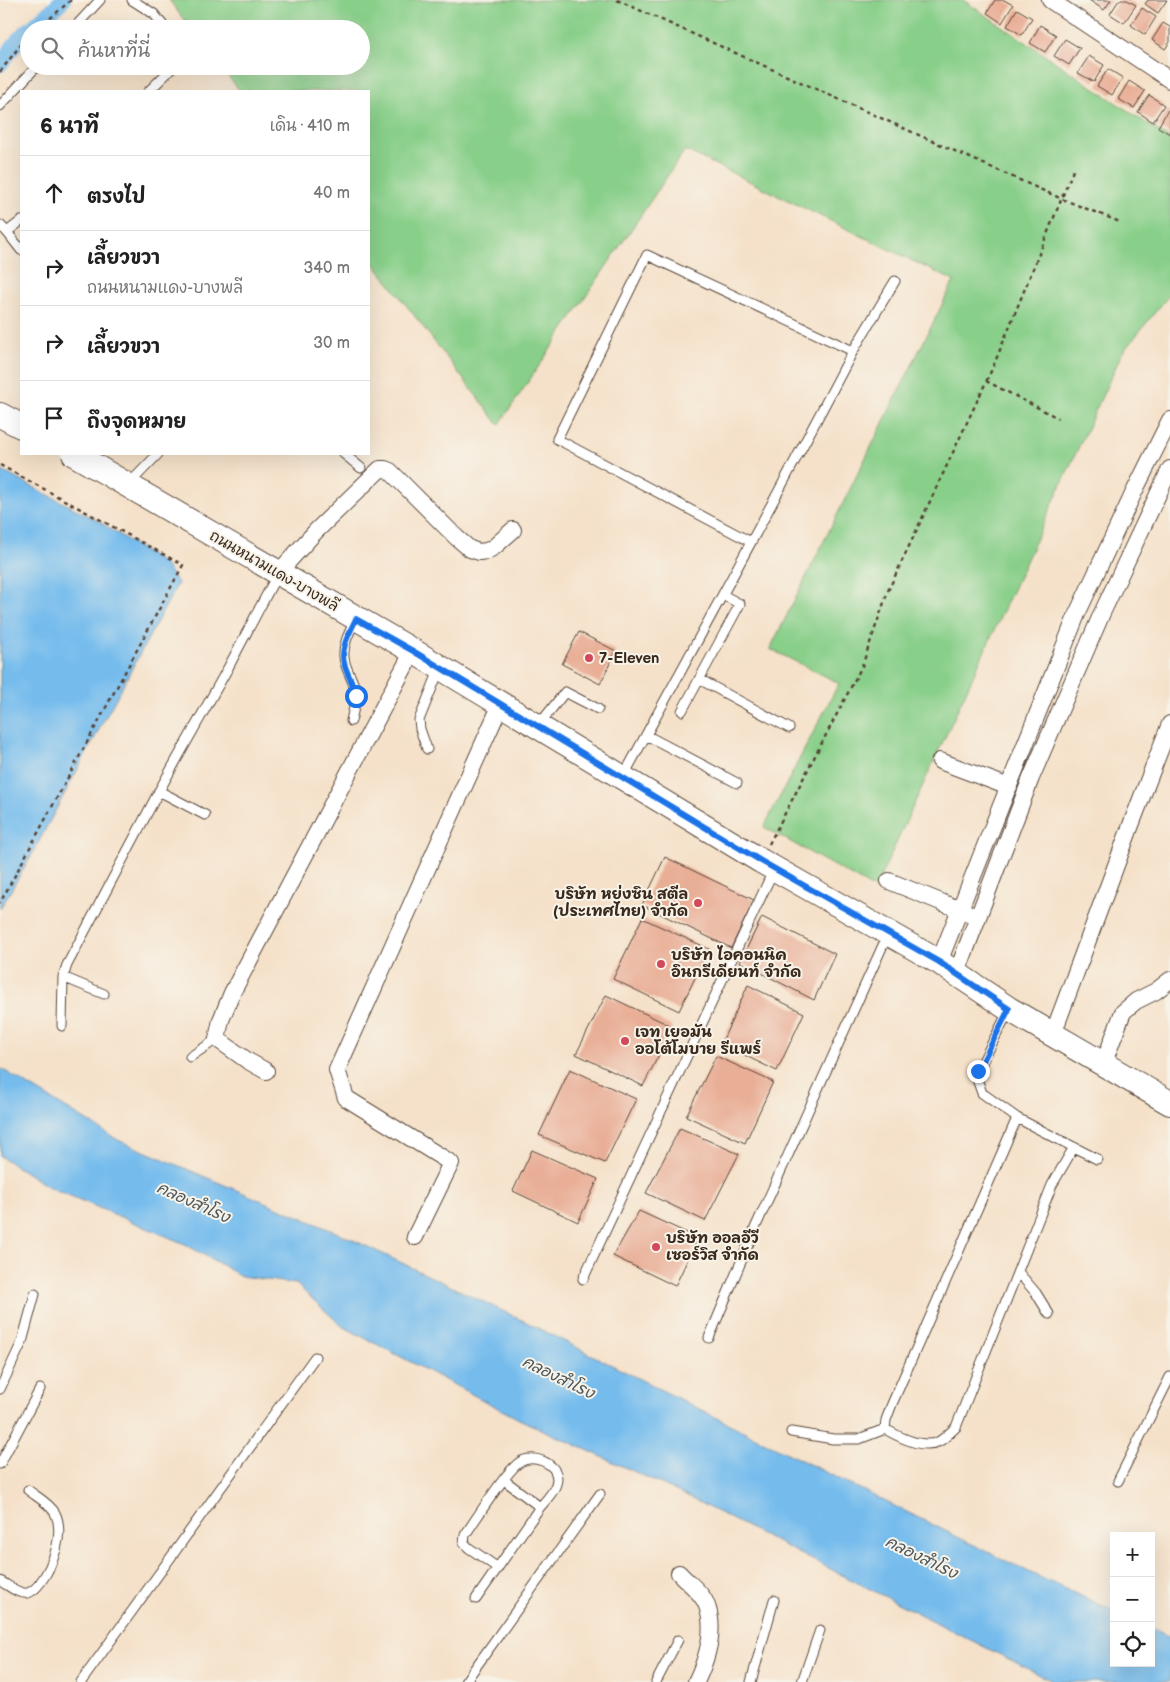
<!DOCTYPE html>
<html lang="th">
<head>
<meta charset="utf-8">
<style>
  body { margin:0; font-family:"Balsamiq Sans","Playpen Sans Thai",sans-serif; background:#f6f6f6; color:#222 }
  .controls { position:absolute; right:15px; bottom:15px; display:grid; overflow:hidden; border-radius:0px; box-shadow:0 5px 20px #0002 }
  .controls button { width:45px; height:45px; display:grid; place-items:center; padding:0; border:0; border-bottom:1px solid #e0e0e0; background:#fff; color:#222; font:25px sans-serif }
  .stop { position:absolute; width:15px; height:15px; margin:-11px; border:4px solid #1a73e8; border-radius:50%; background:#fff }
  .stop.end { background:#1a73e8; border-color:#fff; box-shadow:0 1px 5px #0008 }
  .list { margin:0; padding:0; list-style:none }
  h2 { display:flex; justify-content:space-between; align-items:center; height:65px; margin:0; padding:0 20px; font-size:21px }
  h2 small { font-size:16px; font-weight:400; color:#767676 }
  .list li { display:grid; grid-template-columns:32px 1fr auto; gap:15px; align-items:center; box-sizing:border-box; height:75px; padding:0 20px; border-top:1px solid #e0e0e0 }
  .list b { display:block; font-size:19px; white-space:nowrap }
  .list p { margin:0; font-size:16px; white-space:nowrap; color:#767676 }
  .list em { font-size:16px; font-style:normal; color:#767676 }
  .icon { flex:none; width:28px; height:28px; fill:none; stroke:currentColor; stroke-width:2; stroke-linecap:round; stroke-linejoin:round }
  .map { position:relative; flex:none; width:1170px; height:1682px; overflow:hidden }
  .search { position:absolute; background:#fff; box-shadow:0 5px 20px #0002; left:20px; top:20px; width:350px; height:55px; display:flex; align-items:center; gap:12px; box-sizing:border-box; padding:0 18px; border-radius:28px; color:#767676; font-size:19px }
  .panel { position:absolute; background:#fff; box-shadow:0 5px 20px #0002; left:20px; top:90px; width:350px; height:365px; border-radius:0px }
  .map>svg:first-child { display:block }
  .green { fill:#88cf89; stroke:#627c54 }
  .water { fill:#75bced; stroke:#587386 }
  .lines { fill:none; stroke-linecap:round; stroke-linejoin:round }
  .canal { stroke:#75bced; stroke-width:16 }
  .building { fill:#e9ae96 }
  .lane-casing { stroke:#574538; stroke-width:11 }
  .street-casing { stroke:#574538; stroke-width:18 }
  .secondary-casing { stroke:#574538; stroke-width:26 }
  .path { stroke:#574538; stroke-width:2.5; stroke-dasharray:4 4; stroke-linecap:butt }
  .lane { stroke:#fff; stroke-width:9 }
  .street { stroke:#fff; stroke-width:16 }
  .secondary { stroke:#fff; stroke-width:24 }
  .route { stroke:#1a73e8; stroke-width:6 }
  .poi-dot { fill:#d1495b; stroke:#f7f3e8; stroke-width:2 }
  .labels { text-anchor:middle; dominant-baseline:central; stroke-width:4; stroke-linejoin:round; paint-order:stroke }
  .street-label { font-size:15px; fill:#3b2a1e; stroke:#f7f3e8 }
  .poi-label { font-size:15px; font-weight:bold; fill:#3b2a1e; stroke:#f7f3e8; text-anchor:start }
  .water-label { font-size:16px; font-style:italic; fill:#4c565c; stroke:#f7f3e8 }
</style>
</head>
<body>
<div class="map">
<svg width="1170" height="1682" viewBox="0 0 1170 1682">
  <rect width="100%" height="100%" fill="#f7f3e8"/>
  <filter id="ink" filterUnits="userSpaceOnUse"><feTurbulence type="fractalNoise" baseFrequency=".02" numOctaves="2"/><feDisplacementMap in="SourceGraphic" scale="10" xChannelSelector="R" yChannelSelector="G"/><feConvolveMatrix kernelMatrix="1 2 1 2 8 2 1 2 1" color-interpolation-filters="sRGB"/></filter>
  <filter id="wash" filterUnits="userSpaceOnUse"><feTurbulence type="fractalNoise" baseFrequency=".0096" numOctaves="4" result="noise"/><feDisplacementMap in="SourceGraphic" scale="20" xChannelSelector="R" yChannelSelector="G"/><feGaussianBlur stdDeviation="1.12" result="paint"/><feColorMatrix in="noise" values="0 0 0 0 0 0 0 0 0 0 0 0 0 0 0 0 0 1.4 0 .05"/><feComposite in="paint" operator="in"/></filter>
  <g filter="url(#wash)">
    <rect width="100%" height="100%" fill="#f5e1c9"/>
    <path class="green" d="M169 0H963L1170 139V294L1122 353 875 889 764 827 839 683 770 649 954 281 685 150 499 425 369 257V91H240L220 66H361V29H191Z"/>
    <path class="water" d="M0 470 97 520 164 564 178 583 31 856 0 909Z
      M0 1068 118 1140 345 1236 526 1322 809 1464 1037 1576 1114 1611V1663H1151V1628L1170 1637V1682H1053L1050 1680 668 1487 521 1420 342 1326 296 1284 241 1276 185 1244 49 1187 0 1156Z"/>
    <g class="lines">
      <path class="canal" d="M31 29 63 0
        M0 64 20 38 29 30"/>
    </g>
    <g id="blocks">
      <path class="building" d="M995 0H1004L1013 5 1002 23 987 13Z
        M1089 0H1111L1104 10Z
        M1119 0H1127L1136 5 1124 23 1110 14Z
        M1148 0H1167L1158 13 1145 4Z
        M1142 8 1156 17 1145 35 1131 25Z
        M1017 9 1032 18 1022 35 1007 26Z
        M1163 23 1170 27V42L1165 49 1152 40Z
        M1040 25 1056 35 1045 52 1030 43Z
        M1065 39 1080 48 1069 65 1054 56Z
        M1089 56 1104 65 1094 82 1078 73Z
        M1108 69 1123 78 1112 95 1097 86Z
        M1129 81 1145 91 1134 108 1118 99Z
        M1149 95 1164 105 1153 122 1138 112Z
        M1168 110 1170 111V134L1158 127Z
        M579 632 616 651 600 684 562 664Z
        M665 857 754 900 731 948 642 905Z
        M762 917 835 954 814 1000 740 962Z
        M642 918 709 949 679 1011 613 979Z
        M748 985 804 1013 777 1071 721 1044Z
        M606 995 673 1027 643 1086 576 1054Z
        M716 1056 773 1082 745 1143 686 1116Z
        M570 1069 636 1099 605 1163 539 1135Z
        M680 1128 739 1154 705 1221 646 1193Z
        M532 1150 598 1179 578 1222 513 1191Z
        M639 1211 698 1238 675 1286 613 1256Z"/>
    </g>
  </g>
  <g filter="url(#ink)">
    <use href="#blocks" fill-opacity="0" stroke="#574538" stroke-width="1"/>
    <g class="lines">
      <g class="lane-casing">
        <path id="lane" d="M132 0 154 14 166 29
          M73 29 100 0
          M149 91 174 66
          M0 106 37 66
          M0 225 7 232 21 221
          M7 232 21 250
          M853 351 895 281
          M344 454 361 468
          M129 484 158 454
          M699 679 789 728
          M682 711 740 604 723 595
          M351 721C353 710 358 697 354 686 351 675 344 667 344 656 343 643 350 631 356 619
          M538 726 565 692 598 709
          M646 735 737 783
          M427 749 420 729 419 720 440 668
          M623 777C700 636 778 495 853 351L647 255 557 439 751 542
          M159 791 205 815
          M63 977 104 994
          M1009 1010 978 1071V1082L982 1093 1017 1118 1097 1159
          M62 1026 63 977 67 965 159 791 228 668 278 573
          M190 1057 217 1039
          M1017 1118 892 1404 886 1420 885 1429C899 1437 922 1449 938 1442 944 1439 951 1432 956 1427L1052 1185 1074 1147
          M1018 1272 1036 1293 1049 1314
          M583 1279 774 869
          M709 1338 756 1226 888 934
          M0 1389 22 1342 35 1294
          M791 1432 833 1439H859L885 1429
          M0 1464 40 1389
          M1118 1481 1170 1377
          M498 1568 469 1548 464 1543 465 1535C477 1518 505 1472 520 1462 532 1454 556 1462 557 1478 557 1489 547 1499 540 1507
          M0 1581C8 1585 19 1595 28 1593 34 1591 37 1587 40 1583 53 1566 65 1533 55 1513 49 1503 37 1497 28 1490
          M476 1599 540 1507 504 1480
          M81 1682 315 1357
          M465 1682 600 1494
          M656 1682 678 1640
          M751 1682 774 1600
          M802 1682 820 1630"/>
      </g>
      <g class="street-casing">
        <path id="street" d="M1050 0 1170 80
          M278 573 316 531 380 469H385L390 471 457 538 470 549 479 552 487 551 494 547 513 530
          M940 761 1009 787
          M889 881 968 913
          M939 962 1077 614 1135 490 1170 420
          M956 975 1031 778 1102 613 1170 469
          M1053 1034 1131 825 1170 724
          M1103 1065 1123 1012 1136 1001 1156 991 1170 980
          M266 1071 248 1061 217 1039 221 1020 232 993 413 651
          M415 1237 451 1163 346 1098 337 1070 501 704
          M679 1573C688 1583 703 1593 707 1606 716 1631 707 1659 696 1682"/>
      </g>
      <g class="secondary-casing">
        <path id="secondary" d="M0 415 21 426
          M74 454 413 651 761 861 939 962 1009 1009 1170 1103"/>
      </g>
      <path class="path" d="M617 0 1062 199 1120 222
        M38 29 71 0
        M0 72 22 43 29 37
        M986 381 1058 418
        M0 465 183 565 0 903
        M769 844 862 666 888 591 993 367 1074 168"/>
      <use href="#lane" class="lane"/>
      <use href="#street" class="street"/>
      <use href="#secondary" class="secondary"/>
    </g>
  </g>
  <g class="lines" filter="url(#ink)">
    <path class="route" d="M356 696C354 684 347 675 344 663 340 648 350 632 356 619L413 651 761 861 939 962 1009 1009 978 1071"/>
  </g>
  <g class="poi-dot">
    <circle cx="589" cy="658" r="5"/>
    <circle cx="698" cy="903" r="5"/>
    <circle cx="661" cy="964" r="5"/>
    <circle cx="625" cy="1041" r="5"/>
    <circle cx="656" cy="1247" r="5"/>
  </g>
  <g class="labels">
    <g class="street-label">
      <text transform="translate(274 571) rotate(30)">ถนนหนามแดง-บางพลี</text>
    </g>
    <g class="poi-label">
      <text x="599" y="658">7-Eleven</text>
      <text x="688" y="894" text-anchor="end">บริษัท หย่งซิน สตีล<tspan x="688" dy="17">(ประเทศไทย) จํากัด</tspan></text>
      <text x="671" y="955">บริษัท ไอคอนนิค<tspan x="671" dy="17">อินกรีเดียนท์ จำกัด</tspan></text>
      <text x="635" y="1032">เจท เยอมัน<tspan x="635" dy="17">ออโต้โมบาย รีแพร์</tspan></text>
      <text x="666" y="1238">บริษัท ออลอีวี<tspan x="666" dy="17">เซอร์วิส จำกัด</tspan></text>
    </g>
    <g class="water-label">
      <text transform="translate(193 1203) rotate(24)">คลองสำโรง</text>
      <text transform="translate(558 1378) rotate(26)">คลองสำโรง</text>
      <text transform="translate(921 1558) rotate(26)">คลองสำโรง</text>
    </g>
  </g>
</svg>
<div class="controls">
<button>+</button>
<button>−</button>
<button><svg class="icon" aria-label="locate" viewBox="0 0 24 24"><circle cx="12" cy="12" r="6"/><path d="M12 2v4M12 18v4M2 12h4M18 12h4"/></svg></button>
</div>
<div class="stop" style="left:356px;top:696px"></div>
<div class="stop end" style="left:978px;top:1071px"></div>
<div class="search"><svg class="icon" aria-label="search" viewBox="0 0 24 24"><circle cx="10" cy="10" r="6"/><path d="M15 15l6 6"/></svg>ค้นหาที่นี่</div>
<section class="panel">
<h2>6 นาที<small>เดิน · 410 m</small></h2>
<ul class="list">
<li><svg class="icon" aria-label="ahead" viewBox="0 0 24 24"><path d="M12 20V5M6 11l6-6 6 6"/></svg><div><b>ตรงไป</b></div><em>40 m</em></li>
<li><svg class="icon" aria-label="right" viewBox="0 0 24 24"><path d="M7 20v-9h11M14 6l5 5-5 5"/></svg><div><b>เลี้ยวขวา</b><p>ถนนหนามแดง-บางพลี</p></div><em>340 m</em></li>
<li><svg class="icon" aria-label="right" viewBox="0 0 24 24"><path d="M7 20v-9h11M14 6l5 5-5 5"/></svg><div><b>เลี้ยวขวา</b></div><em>30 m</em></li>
<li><svg class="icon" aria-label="arrive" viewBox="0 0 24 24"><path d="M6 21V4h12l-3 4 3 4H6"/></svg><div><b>ถึงจุดหมาย</b></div></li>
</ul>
</section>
</div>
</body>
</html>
